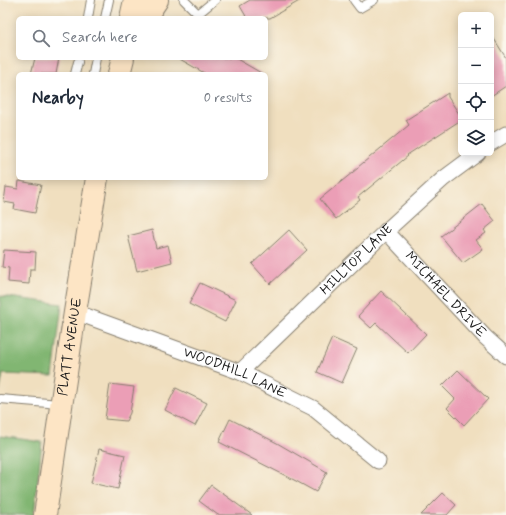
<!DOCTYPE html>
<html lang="en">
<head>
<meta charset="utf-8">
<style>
  body { margin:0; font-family:Mynerve,sans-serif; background:#f6f6f7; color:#1f2937 }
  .controls { position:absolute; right:12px; top:12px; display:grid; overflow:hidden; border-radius:6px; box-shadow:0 2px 10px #0003 }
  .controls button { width:36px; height:36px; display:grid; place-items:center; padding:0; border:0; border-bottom:1px solid #e0e1e3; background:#fff; color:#1f2937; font:20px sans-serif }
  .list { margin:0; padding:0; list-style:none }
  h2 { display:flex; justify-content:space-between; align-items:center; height:52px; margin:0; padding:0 16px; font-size:17px }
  h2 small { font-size:13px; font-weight:400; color:#747a83 }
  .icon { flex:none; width:22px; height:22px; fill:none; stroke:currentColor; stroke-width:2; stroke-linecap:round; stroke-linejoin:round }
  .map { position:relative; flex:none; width:506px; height:515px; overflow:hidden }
  .search { position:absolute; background:#fff; box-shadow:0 2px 10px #0003; left:16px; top:16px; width:252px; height:44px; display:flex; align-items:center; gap:10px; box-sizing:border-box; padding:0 14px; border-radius:6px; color:#747a83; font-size:15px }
  .panel { position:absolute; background:#fff; box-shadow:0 2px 10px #0003; left:16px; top:72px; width:252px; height:108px; border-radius:6px }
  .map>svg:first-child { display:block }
  .forest { fill:#81b672; stroke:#4e6947 }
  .building { fill:#eb9eb6 }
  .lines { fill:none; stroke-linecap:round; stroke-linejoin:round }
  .lane-casing { stroke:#867e6e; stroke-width:10 }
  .street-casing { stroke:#867e6e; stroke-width:17 }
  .secondary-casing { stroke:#867e6e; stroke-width:24 }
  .lane { stroke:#fff; stroke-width:8 }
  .street { stroke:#fff; stroke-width:15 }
  .secondary { stroke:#fde5c5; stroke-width:22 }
  .labels { text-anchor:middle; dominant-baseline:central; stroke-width:3; stroke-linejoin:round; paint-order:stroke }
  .street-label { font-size:14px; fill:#1c1c1c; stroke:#fbf7ec }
</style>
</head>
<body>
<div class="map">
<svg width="506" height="515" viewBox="0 0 506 515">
  <rect width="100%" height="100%" fill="#fbf7ec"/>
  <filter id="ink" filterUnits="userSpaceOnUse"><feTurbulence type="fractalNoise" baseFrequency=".025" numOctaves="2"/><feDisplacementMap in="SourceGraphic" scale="8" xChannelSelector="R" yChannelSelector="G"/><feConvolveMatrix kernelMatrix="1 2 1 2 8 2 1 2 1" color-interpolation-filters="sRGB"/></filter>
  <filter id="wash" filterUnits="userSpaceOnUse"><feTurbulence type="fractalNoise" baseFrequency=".012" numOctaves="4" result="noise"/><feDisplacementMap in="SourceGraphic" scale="16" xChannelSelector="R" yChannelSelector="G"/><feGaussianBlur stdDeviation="0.9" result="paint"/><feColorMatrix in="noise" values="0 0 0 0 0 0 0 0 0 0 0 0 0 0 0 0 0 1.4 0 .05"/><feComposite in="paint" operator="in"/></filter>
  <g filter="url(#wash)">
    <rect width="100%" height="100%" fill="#f0dfbf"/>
    <path class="forest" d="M0 296 62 304 53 376 3 374 0 390Z
      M0 436 42 442 34 515H0Z"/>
    <g id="blocks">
      <path class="building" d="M250 0H301L270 18H247L240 6Z
        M491 34 506 58V86L491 96Z
        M35 58H59L56 74H31Z
        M178 58H235L263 74H206Z
        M448 93V97L461 117V120L407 155 408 156 358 197 360 200 336 219 320 199 358 168V167L409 125 406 120Z
        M19 181 41 185 35 213 14 209 15 204 4 202 6 187 18 189Z
        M482 204 495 221 484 230 486 233 476 240 483 249 463 263 441 236Z
        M152 230 156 248 168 245 172 262 137 271 128 236Z
        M289 230 307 250 270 284 252 264Z
        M4 250 36 252 35 269H30L29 284 8 282 9 268 2 267Z
        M200 283 236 300 225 322 189 304Z
        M381 291 426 334 408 353 376 323 371 328 358 316Z
        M332 338 357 349 342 383 317 372Z
        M458 370 488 399 464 425 447 408 455 399 442 386Z
        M110 384 134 387 130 413 126 421 105 419Z
        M176 388 207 403 195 426 165 410Z
        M230 419 277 443 327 472 316 492 296 481 219 442Z
        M99 449 125 455 118 489 91 483Z
        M211 485 252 515H218L199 501Z
        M443 493 456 505 447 515H421Z"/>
    </g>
  </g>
  <g filter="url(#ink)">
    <use href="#blocks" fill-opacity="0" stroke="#867e6e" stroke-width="1"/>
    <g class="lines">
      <g class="lane-casing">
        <path id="lane" d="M184 0 198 14 215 0
          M354 0 360 8 374 0
          M88 18 91 0
          M105 18 109 0
          M75 74 78 62
          M93 74 96 58
          M0 399 48 403 61 405"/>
      </g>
      <g class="street-casing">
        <g id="street">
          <path d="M491 143 506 134"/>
          <path id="s1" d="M386 231 485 337 506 356"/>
          <path id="s2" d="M75 312 240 372 313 408 378 461"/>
          <path id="s3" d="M240 372 386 231 443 179 478 153"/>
        </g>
      </g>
      <g class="secondary-casing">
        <g id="secondary">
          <path d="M131 18 135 0"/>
          <path d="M145 18 157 0"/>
          <path d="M119 74 123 58"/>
          <path id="s4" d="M45 515 75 312 97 178"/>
        </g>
      </g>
      <use href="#lane" class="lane"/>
      <use href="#street" class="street"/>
      <use href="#secondary" class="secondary"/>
    </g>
  </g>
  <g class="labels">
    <g class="street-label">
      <text stroke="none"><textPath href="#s3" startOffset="162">HILLTOP LANE</textPath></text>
      <text stroke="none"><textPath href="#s1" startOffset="87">MICHAEL DRIVE</textPath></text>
      <text stroke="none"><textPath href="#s4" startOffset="170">PLATT AVENUE</textPath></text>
      <text stroke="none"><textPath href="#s2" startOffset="171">WOODHILL LANE</textPath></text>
    </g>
  </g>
</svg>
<div class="controls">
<button>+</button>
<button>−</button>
<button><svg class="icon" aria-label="locate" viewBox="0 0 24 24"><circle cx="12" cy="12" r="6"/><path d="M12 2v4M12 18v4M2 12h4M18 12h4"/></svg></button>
<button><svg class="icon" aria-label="layers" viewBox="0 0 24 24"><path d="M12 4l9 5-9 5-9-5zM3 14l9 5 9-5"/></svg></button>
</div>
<div class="search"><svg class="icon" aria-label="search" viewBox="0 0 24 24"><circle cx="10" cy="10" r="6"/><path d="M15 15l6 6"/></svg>Search here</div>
<section class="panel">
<h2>Nearby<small>0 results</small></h2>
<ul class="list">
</ul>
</section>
</div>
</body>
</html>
